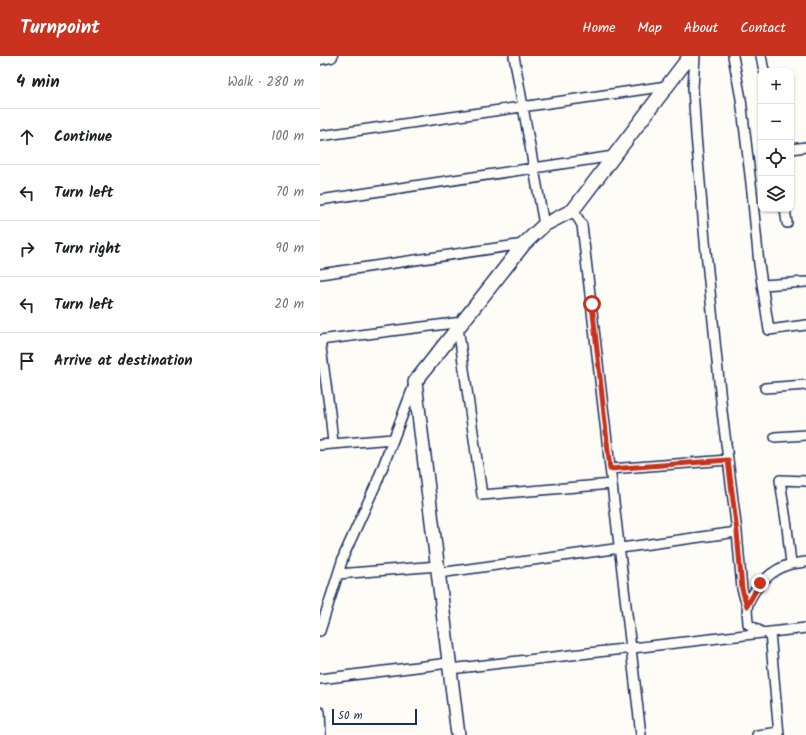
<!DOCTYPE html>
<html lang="en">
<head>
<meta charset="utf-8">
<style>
  body { margin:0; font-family:Kalam,sans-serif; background:#f6f6f6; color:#202124 }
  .controls { position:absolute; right:12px; top:12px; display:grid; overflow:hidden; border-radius:8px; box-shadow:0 1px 3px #0004 }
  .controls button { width:36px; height:36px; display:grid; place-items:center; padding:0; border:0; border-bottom:1px solid #e0e0e0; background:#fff; color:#202124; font:20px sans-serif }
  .scale { position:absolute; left:12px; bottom:10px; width:85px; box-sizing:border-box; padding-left:4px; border:2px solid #1b2f5e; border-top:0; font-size:11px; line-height:14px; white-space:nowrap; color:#1b2f5e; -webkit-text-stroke:3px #fdfcf7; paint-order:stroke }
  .stop { position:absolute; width:12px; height:12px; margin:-9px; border:3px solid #c8321e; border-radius:50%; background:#fff }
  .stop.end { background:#c8321e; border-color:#fff; box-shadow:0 1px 4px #0008 }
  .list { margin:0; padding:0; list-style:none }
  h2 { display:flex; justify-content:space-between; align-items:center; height:52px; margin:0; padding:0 16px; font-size:17px }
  h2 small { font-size:13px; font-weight:400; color:#757577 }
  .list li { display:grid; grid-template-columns:26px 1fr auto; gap:12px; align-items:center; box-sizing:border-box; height:56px; padding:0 16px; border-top:1px solid #e0e0e0 }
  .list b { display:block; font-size:15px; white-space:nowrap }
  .list em { font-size:13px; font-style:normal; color:#757577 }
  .icon { flex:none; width:22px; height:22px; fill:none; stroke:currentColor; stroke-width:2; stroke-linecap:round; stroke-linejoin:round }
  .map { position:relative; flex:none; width:486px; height:679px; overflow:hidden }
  header { display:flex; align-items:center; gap:24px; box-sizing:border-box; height:56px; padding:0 20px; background:#c8321e; color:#fff }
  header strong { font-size:19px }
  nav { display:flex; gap:22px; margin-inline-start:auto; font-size:14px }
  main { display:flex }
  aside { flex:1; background:#fff }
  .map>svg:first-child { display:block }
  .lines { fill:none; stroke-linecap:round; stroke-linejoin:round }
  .minor-casing { stroke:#1b2f5e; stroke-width:12 }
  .tertiary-casing { stroke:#1b2f5e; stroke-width:15 }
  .secondary-casing { stroke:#1b2f5e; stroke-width:16 }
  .minor { stroke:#fdfcf7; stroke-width:9 }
  .tertiary { stroke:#fdfcf7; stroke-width:12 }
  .secondary { stroke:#fdfcf7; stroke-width:13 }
  .route { stroke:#c8321e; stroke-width:5 }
</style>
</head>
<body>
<header>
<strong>Turnpoint</strong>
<nav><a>Home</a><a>Map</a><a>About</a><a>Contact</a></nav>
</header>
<main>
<aside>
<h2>4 min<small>Walk · 280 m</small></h2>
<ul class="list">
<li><svg class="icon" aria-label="ahead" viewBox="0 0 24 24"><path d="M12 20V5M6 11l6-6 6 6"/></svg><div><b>Continue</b></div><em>100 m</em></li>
<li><svg class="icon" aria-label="left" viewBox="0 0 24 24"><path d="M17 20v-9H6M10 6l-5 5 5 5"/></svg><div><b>Turn left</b></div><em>70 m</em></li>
<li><svg class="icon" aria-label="right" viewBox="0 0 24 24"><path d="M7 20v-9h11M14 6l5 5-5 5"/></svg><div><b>Turn right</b></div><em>90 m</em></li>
<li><svg class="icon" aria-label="left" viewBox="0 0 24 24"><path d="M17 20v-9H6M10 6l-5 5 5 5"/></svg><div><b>Turn left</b></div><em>20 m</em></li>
<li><svg class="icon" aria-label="arrive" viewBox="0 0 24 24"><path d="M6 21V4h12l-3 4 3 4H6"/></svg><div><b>Arrive at destination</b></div></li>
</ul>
</aside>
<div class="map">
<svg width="486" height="679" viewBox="0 0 486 679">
  <rect width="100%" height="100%" fill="#fdfcf7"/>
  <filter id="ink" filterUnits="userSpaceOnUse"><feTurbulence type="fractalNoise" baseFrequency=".025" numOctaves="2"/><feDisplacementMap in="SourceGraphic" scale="8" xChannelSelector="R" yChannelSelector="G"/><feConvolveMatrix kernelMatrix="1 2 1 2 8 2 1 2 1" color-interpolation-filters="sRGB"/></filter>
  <g filter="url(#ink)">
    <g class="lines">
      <g class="minor-casing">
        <path id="minor" d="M194 0 224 169
          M375 0 373 32 376 79 385 185 402 355 417 476 422 533 427 550
          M413 0 421 43 432 136 439 208 449 274 486 269
          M441 0 444 15
          M0 80 347 30
          M471 93 486 91
          M0 144 294 100
          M465 153 467 167
          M253 154 262 169 321 679
          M0 218 204 188
          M443 229 486 226
          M138 271 162 439 292 428
          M0 284 142 266
          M0 284 10 357 13 387
          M445 332 486 329
          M455 381 486 379
          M0 389 73 383
          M290 413 408 404
          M471 508 486 506
          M119 517 417 476
          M18 518 118 510
          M0 575 24 499 57 426 94 329
          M450 576 459 679
          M443 577 428 568C428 562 426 554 428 548 435 530 452 513 471 508L467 471 460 424 486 425
          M130 613 486 572
          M0 623 129 607
          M0 656 1 679
          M437 679 459 676"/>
      </g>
      <g class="tertiary-casing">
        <path id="tertiary" d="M0 2 11 0"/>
      </g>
      <g class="secondary-casing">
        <path id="secondary" d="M138 679 95 326 204 188 224 169 253 154 370 0"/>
      </g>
      <use href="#minor" class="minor"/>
      <use href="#tertiary" class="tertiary"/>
      <use href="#secondary" class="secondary"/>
    </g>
  </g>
  <g class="lines" filter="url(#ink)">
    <path class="route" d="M272 248 290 413 408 404 417 476 422 533 427 550 440 527"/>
  </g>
</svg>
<div class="controls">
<button>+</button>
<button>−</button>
<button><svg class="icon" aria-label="locate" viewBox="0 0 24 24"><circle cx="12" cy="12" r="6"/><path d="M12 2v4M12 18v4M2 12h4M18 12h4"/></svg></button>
<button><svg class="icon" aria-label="layers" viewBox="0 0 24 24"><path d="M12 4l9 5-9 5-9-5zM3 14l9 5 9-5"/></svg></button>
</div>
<div class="scale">50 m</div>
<div class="stop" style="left:272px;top:248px"></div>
<div class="stop end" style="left:440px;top:527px"></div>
</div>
</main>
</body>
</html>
